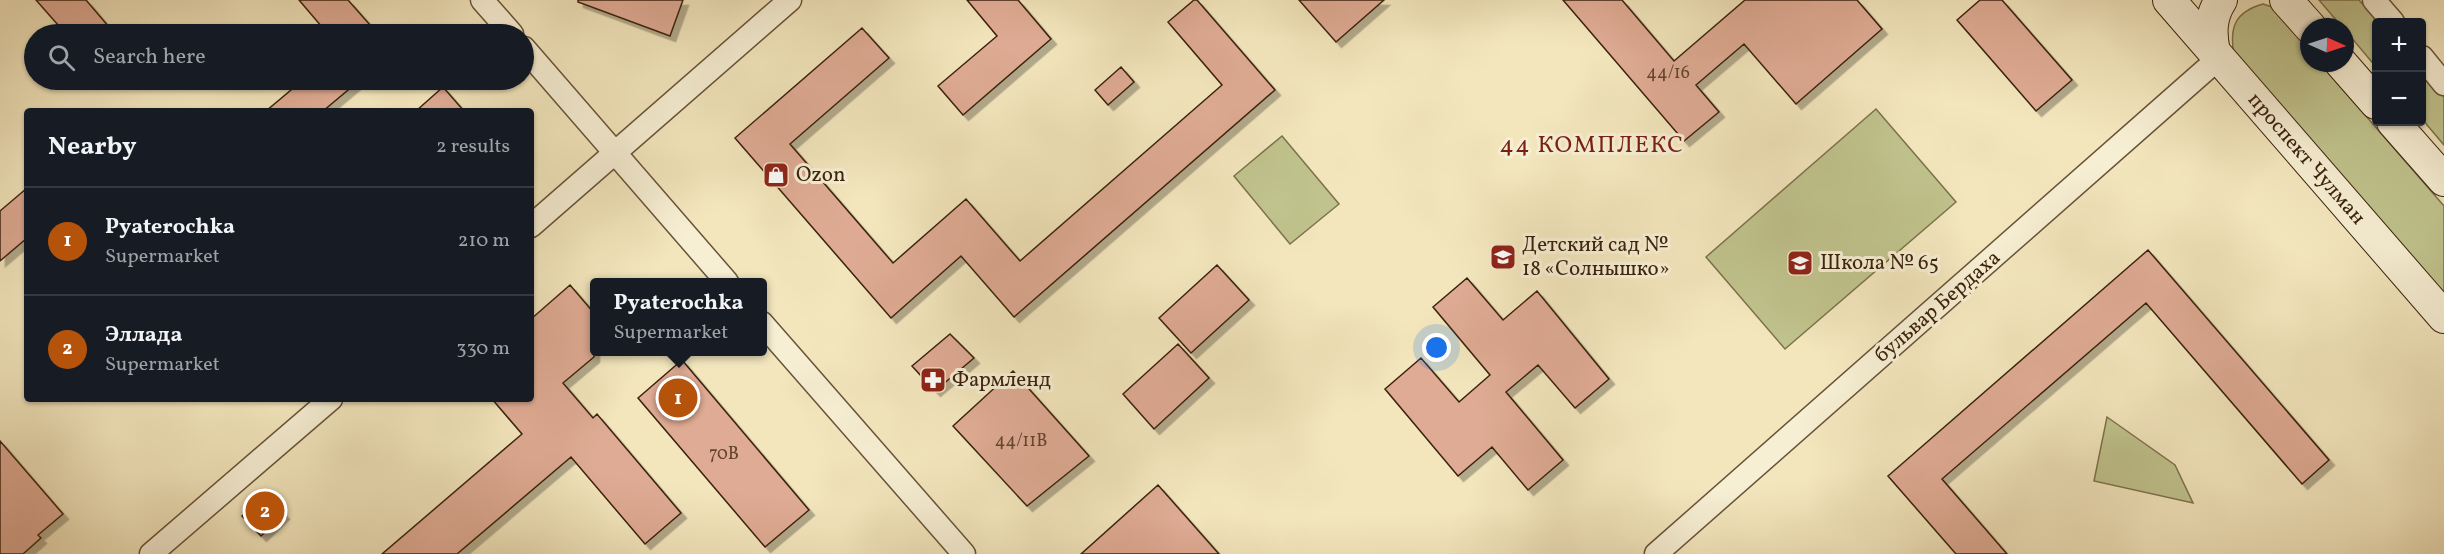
<!DOCTYPE html>
<html lang="en">
<head>
<meta charset="utf-8">
<style>
  body { margin:0; font-family:Vollkorn,serif; background:#242831; color:#f1f3f6 }
  .controls { position:absolute; right:18px; top:18px; display:grid; overflow:hidden; border-radius:6px; box-shadow:0 2px 4px #0004 }
  .controls button { width:54px; height:54px; display:grid; place-items:center; padding:0; border:0; border-bottom:2px solid #363941; background:#171b24; color:#f1f3f6; font:30px sans-serif }
  .compass { position:absolute; left:2300px; top:18px; width:54px; height:54px; border-radius:50%; background:#171b24; box-shadow:0 2px 4px #0004; rotate:93deg }
  .you { position:absolute; left:1437px; top:348px; width:21px; height:21px; margin:-15px; border:4px solid #fff; border-radius:50%; background:#1a73e8; box-shadow:0 0 0 9px #1a73e833 }
  .badge { display:grid; place-items:center; width:39px; height:39px; border-radius:50%; background:#b45309; color:#fff; font-size:20px; font-weight:700 }
  .pin { position:absolute; translate:-50% -50%; border:3px solid #fff; box-shadow:0 2px 6px #0006 }
  .popup { position:absolute; left:590px; top:278px; width:177px; height:78px; box-sizing:border-box; display:grid; place-content:center; border-radius:6px; background:#171b24; filter:drop-shadow(0 2px 4px #0005); font-size:20px; white-space:nowrap; color:#9ea1a6 }
  .popup b { font-size:22px; color:#f1f3f6 }
  .popup::after { content:''; position:absolute; left:50%; top:100%; margin-left:-12px; border:12px solid transparent; border-top-color:#171b24 }
  .list { margin:0; padding:0; list-style:none }
  h2 { display:flex; justify-content:space-between; align-items:center; height:78px; margin:0; padding:0 24px; font-size:26px }
  h2 small { font-size:20px; font-weight:400; color:#9ea1a6 }
  .list li { display:grid; grid-template-columns:39px 1fr auto; gap:18px; align-items:center; box-sizing:border-box; height:108px; padding:0 24px; border-top:2px solid #363941 }
  .list b { display:block; font-size:22px; white-space:nowrap }
  .list p { margin:0; font-size:20px; white-space:nowrap; color:#9ea1a6 }
  .list em { font-size:20px; font-style:normal; color:#9ea1a6 }
  .icon { flex:none; width:33px; height:33px; fill:none; stroke:currentColor; stroke-width:2; stroke-linecap:round; stroke-linejoin:round }
  .map { position:relative; flex:none; width:2444px; height:554px; overflow:hidden }
  .search { position:absolute; background:#171b24; box-shadow:0 2px 4px #0004; left:24px; top:24px; width:510px; height:66px; display:flex; align-items:center; gap:15px; box-sizing:border-box; padding:0 21px; border-radius:33px; color:#9ea1a6; font-size:22px }
  .panel { position:absolute; background:#171b24; box-shadow:0 2px 4px #0004; left:24px; top:108px; width:510px; height:294px; border-radius:6px }
  .map>svg:first-child { display:block }
  .green { fill:#c0c38d; stroke:#7d724c; stroke-width:1.5 }
  .building { fill:#dfab94; stroke:#3a220c; stroke-width:1.5; filter:url(#shadow) }
  .lines { fill:none; stroke-linecap:round; stroke-linejoin:round }
  .street-casing { stroke:#685338; stroke-width:25 }
  .secondary-casing { stroke:#3a220c; stroke-width:34 }
  .street { stroke:#f7efd4; stroke-width:22 }
  .secondary { stroke:#f7efd4; stroke-width:32 }
  .labels { text-anchor:middle; dominant-baseline:central; stroke-width:6; stroke-linejoin:round; paint-order:stroke }
  .number-label { font-size:18px; fill:#63442e }
  .street-label { font-size:21px; fill:#3a220c; stroke:#f7efd4 }
  .poi-label { font-size:21px; fill:#3a220c; stroke:#f7efd4; text-anchor:start }
  .quarter-label { font-size:24px; letter-spacing:1.5px; fill:#7a1f14; stroke:#f7efd4 }
</style>
</head>
<body>
<div class="map">
<svg width="2444" height="554" viewBox="0 0 2444 554">
  <defs>
    <filter id="shadow"><feDropShadow dx="5.5" dy="5.5" stdDeviation="0" flood-color="#0004"/></filter>
  </defs>
  <rect width="100%" height="100%" fill="#f3e6bd"/>
  <filter id="stains"><feTurbulence type="fractalNoise" baseFrequency=".00333" numOctaves="4"/><feColorMatrix values="0 0 0 0 .2 0 0 0 0 .09 0 0 0 0 .02 0 0 0 .5 -.17"/></filter>
  <radialGradient id="worn" r=".72"><stop offset=".6" stop-color="#630" stop-opacity="0"/><stop offset="1" stop-color="#630" stop-opacity=".3"/></radialGradient>
  <path class="green" d="M2319 0H2359L2378 22H2376V67L2345 30V27H2342Z
    M2263 4 2272 7 2309 50V63H2320L2444 206V297L2234 55C2229 27 2235 12 2263 4Z
    M2422 72 2444 97V145L2422 119Z
    M1876 109 1956 202 1785 349 1706 257Z
    M1282 136 1339 204 1290 244 1234 176Z
    M2107 417 2175 465 2193 503 2094 481Z"/>
  <path class="building" d="M36 0H86L115 34H66Z
    M299 0H348L378 34H328Z
    M578 0H683L670 36 578 2Z
    M967 0H1018L1051 39 963 115 938 86 997 36Z
    M1194 0H1197L1275 90 1014 317 961 256 891 318 735 138 862 28 889 58 790 144 893 263 966 199 1020 261 1222 85 1168 22Z
    M1299 0H1384L1336 42Z
    M1563 0H1622L1674 61 1745 0H1857L1882 29 1796 104 1744 44 1696 85 1719 112 1684 141Z
    M1980 0H2002L2072 80 2036 111 1957 20Z
    M1121 67 1134 82 1108 105 1095 90Z
    M303 80H360L323 111H266Z
    M443 87 464 111H416Z
    M27 188V238L0 261V211Z
    M2148 250 2329 460 2302 484 2146 303 1942 479 2007 554H1956L1888 476Z
    M1217 265 1249 300 1191 353 1159 318Z
    M1467 278 1503 320 1537 291 1609 379 1575 408 1538 365 1506 392 1563 460 1528 490 1492 447 1458 476 1385 389 1421 358 1459 402 1490 375 1433 307Z
    M570 285 594 313V357L563 383 593 418 597 414 681 513 645 544 571 457 457 554H382L522 434 492 399H531V319Z
    M950 334 974 358 935 391 912 366Z
    M1178 344 1209 378 1154 429 1123 394Z
    M682 360 809 510 765 547 638 398Z
    M1013 371 1089 456 1027 506 953 426Z
    M0 441 63 514 38 535 41 538 23 554H0Z
    M1158 485 1219 554H1081Z
    M266 494 284 514 261 536 242 516Z"/>
  <g class="lines">
    <g class="street-casing">
      <path id="street" d="M482 0 512 34
        M2374 0 2393 22
        M524 48 727 282
        M2422 57 2444 84
        M531 226 790 0
        M762 323 964 554
        M151 554 331 399
        M1656 554 2219 58"/>
    </g>
    <g class="secondary-casing">
      <path id="secondary" d="M2169 0 2444 317
        M2286 0 2310 27
        M2214 52C2210 33 2210 17 2221 0
        M2341 63 2376 103
        M2393 122 2444 180"/>
    </g>
    <use href="#street" class="street"/>
    <use href="#secondary" class="secondary"/>
  </g>
  <defs>
    <g id="shop-square" transform="scale(1.35)"><rect x="-9" y="-9" width="18" height="18" rx="4" fill="#8f2418" stroke="#f7efd4"/><path d="M-5-2.5h2.3a2.7 3.5 0 0 1 5.4 0H5L5.5 6h-11ZM-1.5-2.5h3a1.5 2.3 0 0 0-3 0Z" fill="#fff"/></g>
    <g id="school-square" transform="scale(1.35)"><rect x="-9" y="-9" width="18" height="18" rx="4" fill="#8f2418" stroke="#f7efd4"/><path d="M0-5L7-2L0 1L-7-2ZM-4 1L0 2.5L4 1V4Q0 6-4 4Z" fill="#fff"/></g>
    <g id="pharmacy-square" transform="scale(1.35)"><rect x="-9" y="-9" width="18" height="18" rx="4" fill="#8f2418" stroke="#f7efd4"/><path d="M-2-6h4v4h4v4h-4v4h-4v-4h-4v-4h4Z" fill="#fff"/></g>
  </defs>
  <g fill-rule="evenodd">
    <use href="#shop-square" x="776" y="175"/>
    <use href="#school-square" x="1503" y="257"/>
    <use href="#school-square" x="1800" y="263"/>
    <use href="#pharmacy-square" x="933" y="380"/>
  </g>
  <g class="labels">
    <g class="number-label">
      <text x="1668" y="73">44/16</text>
      <text x="1021" y="441">44/11В</text>
      <text x="724" y="454">70В</text>
    </g>
    <g class="street-label">
      <text transform="translate(2306 159) rotate(49)">проспект Чулман</text>
      <text transform="translate(1938 307) rotate(-41)">бульвар Бердаха</text>
    </g>
    <g class="poi-label">
      <text x="796" y="175">Ozon</text>
      <text x="1522" y="245">Детский сад №<tspan x="1522" dy="24">18 «Солнышко»</tspan></text>
      <text x="1820" y="263">Школа № 65</text>
      <text x="952" y="380">Фармленд</text>
    </g>
    <g class="quarter-label">
      <text x="1592" y="146">44 КОМПЛЕКС</text>
    </g>
  </g>
  <rect width="100%" height="100%" filter="url(#stains)"/>
  <rect width="100%" height="100%" fill="url(#worn)"/>
</svg>
<div class="controls">
<button>+</button>
<button>−</button>
</div>
<svg class="compass" viewBox="-18 -18 36 36"><path d="M0-13l5 13h-10z" fill="#e53935"/><path d="M0 13l5-13h-10z" fill="#9ea1a6"/></svg>
<div class="you"></div>
<div class="pin badge" style="left:678px;top:398px">1</div>
<div class="popup"><b>Pyaterochka</b>Supermarket</div>
<div class="pin badge" style="left:265px;top:511px">2</div>
<div class="search"><svg class="icon" aria-label="search" viewBox="0 0 24 24"><circle cx="10" cy="10" r="6"/><path d="M15 15l6 6"/></svg>Search here</div>
<section class="panel">
<h2>Nearby<small>2 results</small></h2>
<ul class="list">
<li><span class="badge">1</span><div><b>Pyaterochka</b><p>Supermarket</p></div><em>210 m</em></li>
<li><span class="badge">2</span><div><b>Эллада</b><p>Supermarket</p></div><em>330 m</em></li>
</ul>
</section>
</div>
</body>
</html>
